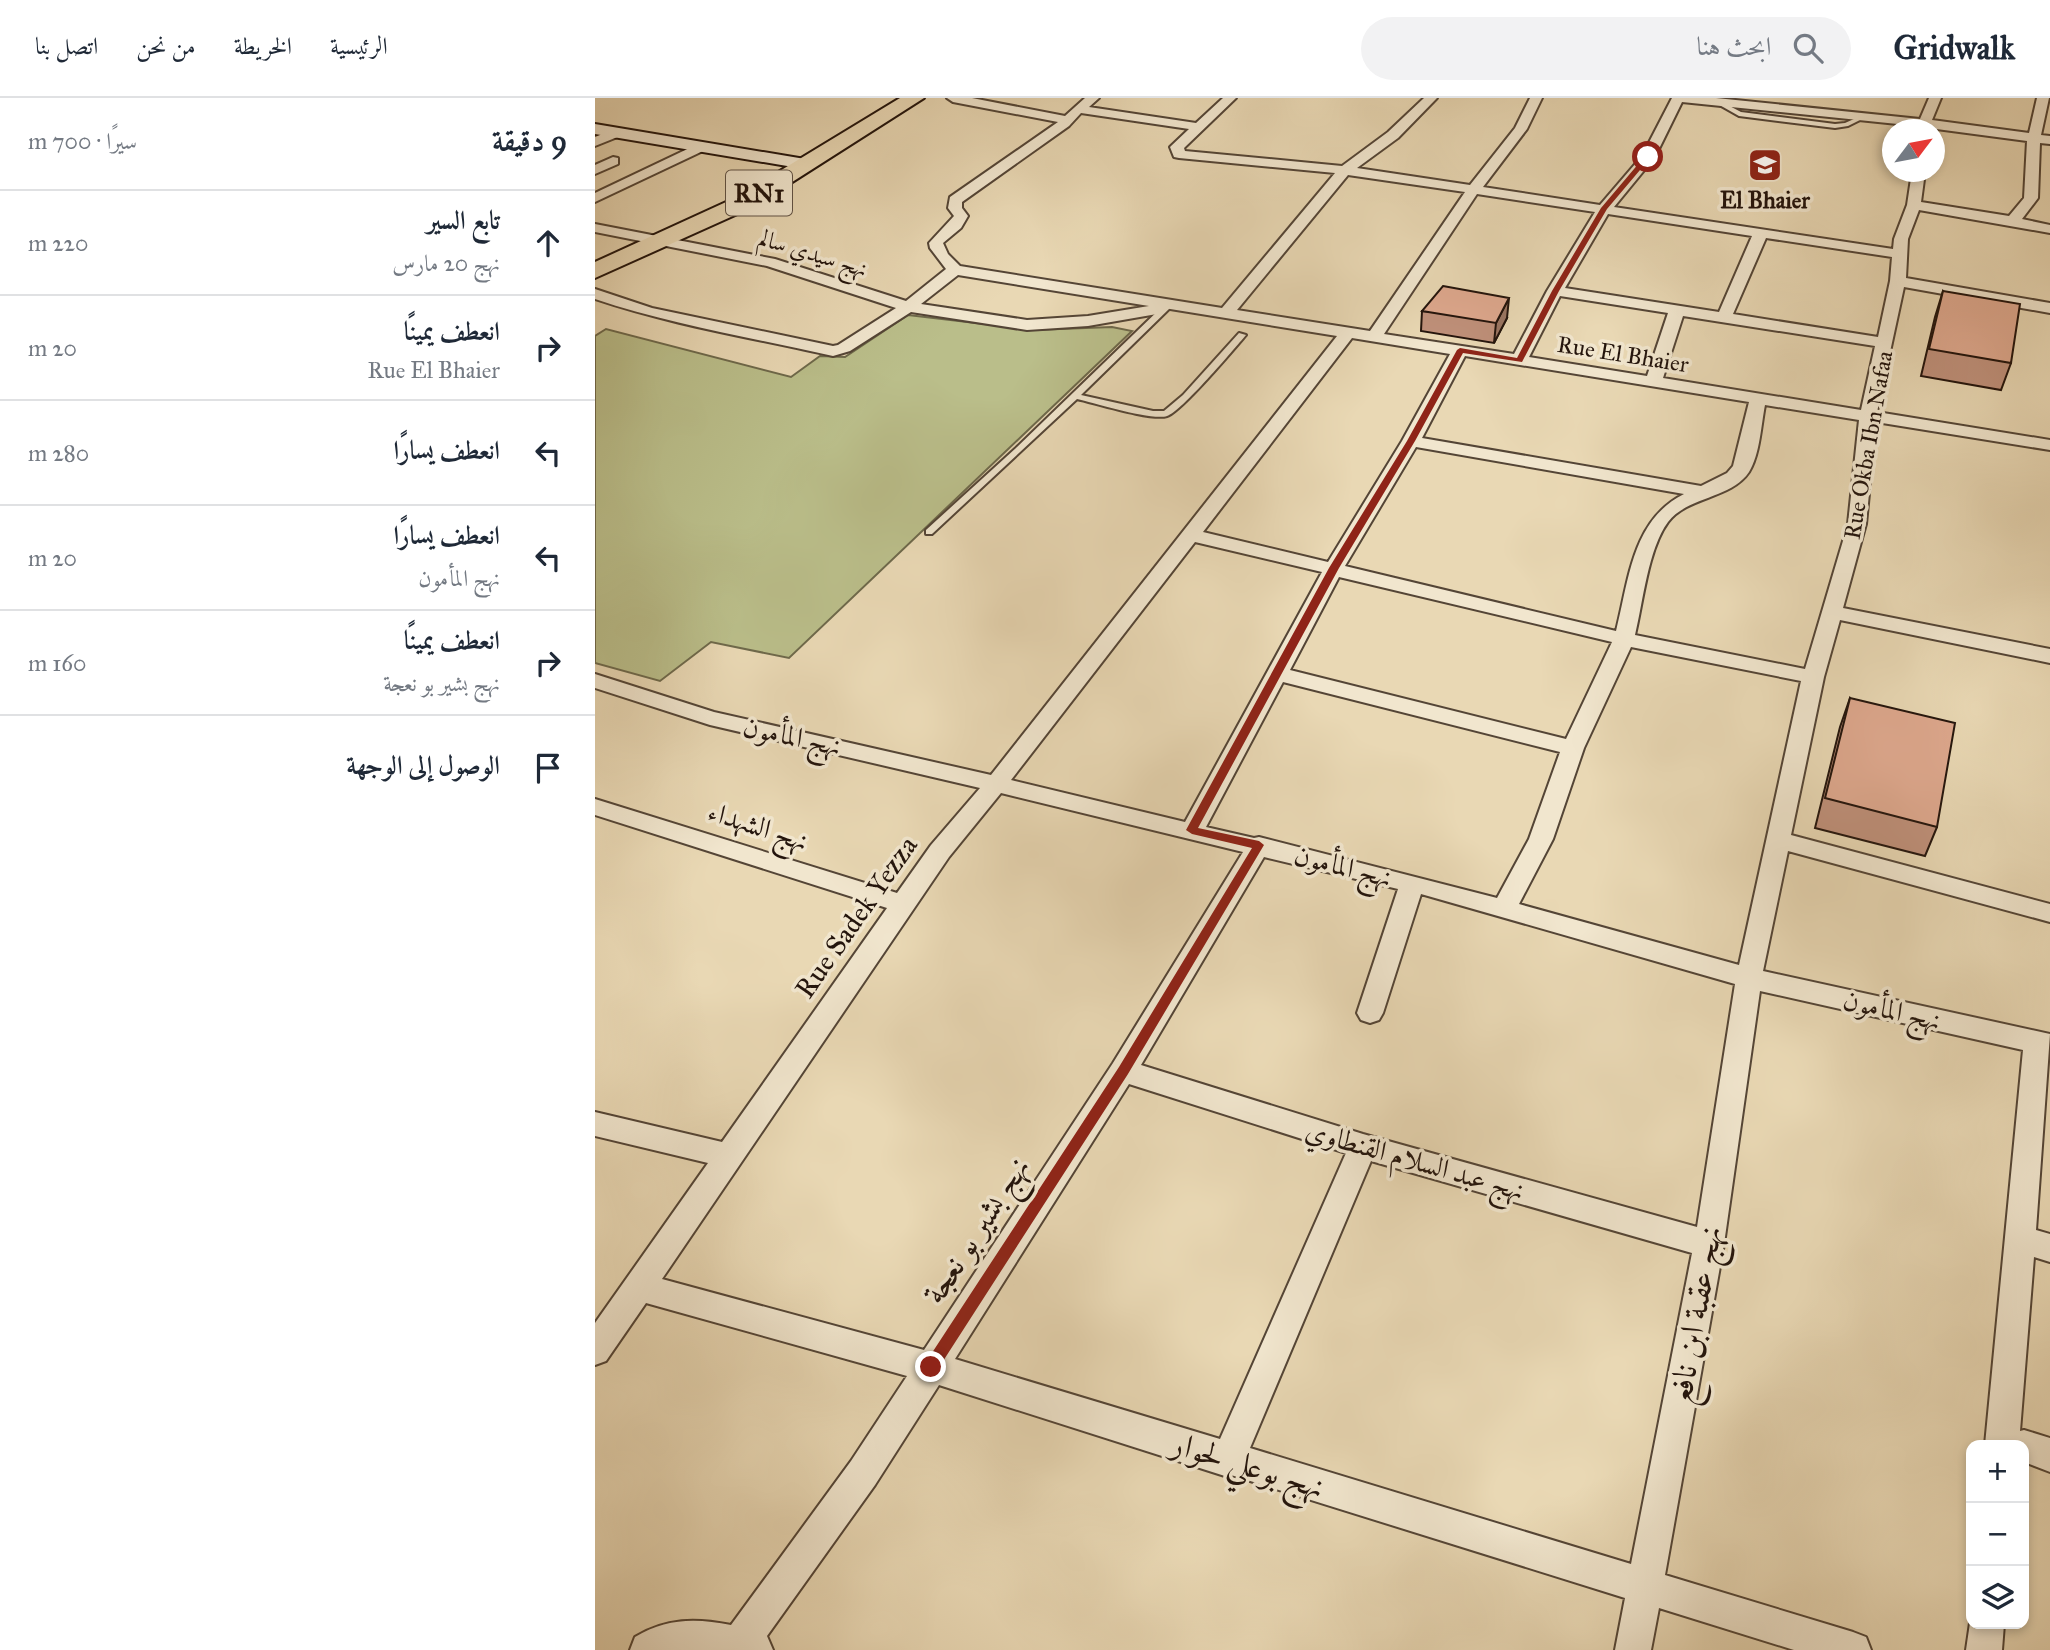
<!DOCTYPE html>
<html lang="ar">
<head>
<meta charset="utf-8">
<style>
  body { margin:0; font-family:"IM FELL Great Primer",Amiri,serif; background:#f2f2f3; color:#1f2937; direction:rtl }
  .controls { position:absolute; right:21px; bottom:21px; display:grid; overflow:hidden; border-radius:14px; box-shadow:0 4px 10px #0003 }
  .controls button { width:63px; height:63px; display:grid; place-items:center; padding:0; border:0; border-bottom:2px solid #e0e1e3; background:#fff; color:#1f2937; font:35px sans-serif }
  .compass { position:absolute; left:1287px; top:21px; width:63px; height:63px; border-radius:50%; background:#fff; box-shadow:0 4px 10px #0003; rotate:58deg }
  .stop { position:absolute; width:21px; height:21px; margin:-16px; border:5px solid #8f2418; border-radius:50%; background:#fff }
  .stop.end { background:#8f2418; border-color:#fff; box-shadow:0 2px 7px #0008 }
  .list { margin:0; padding:0; list-style:none }
  h2 { display:flex; justify-content:space-between; align-items:center; height:91px; margin:0; padding:0 28px; font-size:30px }
  h2 small { font-size:23px; font-weight:400; color:#747a83 }
  .list li { display:grid; grid-template-columns:46px 1fr auto; gap:21px; align-items:center; box-sizing:border-box; height:105px; padding:0 28px; border-top:2px solid #e0e1e3 }
  .list b { display:block; font-size:26px; white-space:nowrap }
  .list p { margin:0; font-size:23px; white-space:nowrap; color:#747a83 }
  .list em { font-size:23px; font-style:normal; color:#747a83 }
  .icon { flex:none; width:38px; height:38px; fill:none; stroke:currentColor; stroke-width:2; stroke-linecap:round; stroke-linejoin:round }
  .map { position:relative; flex:none; width:1455px; height:1552px; overflow:hidden; direction:ltr }
  header { display:flex; align-items:center; gap:42px; box-sizing:border-box; height:98px; padding:0 35px; background:#fff; border-bottom:2px solid #e0e1e3 }
  header strong { font-size:33px }
  nav { display:flex; gap:38px; margin-inline-start:auto; font-size:24px }
  .search { width:490px; height:63px; background:#f2f2f3; display:flex; align-items:center; gap:18px; box-sizing:border-box; padding:0 24px; border-radius:38px; color:#747a83; font-size:26px }
  main { display:flex }
  aside { flex:1; background:#fff }
  .map>svg:first-child { display:block }
  .green { fill:#babe8a; stroke:#6e694b; stroke-width:2 }
  .lines { fill:none; stroke-linecap:round; stroke-linejoin:round }
  .service-casing { stroke:#544536; stroke-width:4 }
  .minor-casing { stroke:#544536; stroke-width:4 }
  .secondary-casing { stroke:#23140c; stroke-width:4 }
  .primary-casing { stroke:#23140c; stroke-width:4 }
  .service { fill:#f1e6ce; fill-rule:evenodd }
  .minor { fill:#f1e6ce; fill-rule:evenodd }
  .secondary { fill:#f1e6ce; fill-rule:evenodd }
  .primary { fill:#e9d8b4; fill-rule:evenodd }
  .wall { fill:#bf907a; stroke:#23140c; stroke-width:2 }
  .shaded-wall { fill:#9b7663; stroke:#23140c; stroke-width:2 }
  .building { fill:#dea88e; stroke:#23140c; stroke-width:2 }
  .route { fill:#8f2418 }
  .labels { text-anchor:middle; dominant-baseline:central; stroke-width:7; stroke-linejoin:round; paint-order:stroke }
  .far-poi-label { font-size:23px; font-weight:bold; fill:#23140c; stroke:#f1e6ce }
  .far-street-label { font-size:23px; fill:#23140c; stroke:#f1e6ce }
  .shield { fill:#f1e6ce; stroke:#615346; stroke-width:2 }
  .shield-label { font-size:26px; font-weight:bold; fill:#23140c }
  .street-label { font-size:28px; fill:#23140c; stroke:#f1e6ce }
  .near-street-label { font-size:33px; fill:#23140c; stroke:#f1e6ce }
</style>
</head>
<body>
<header>
<strong>Gridwalk</strong>
<div class="search"><svg class="icon" aria-label="search" viewBox="0 0 24 24"><circle cx="10" cy="10" r="6"/><path d="M15 15l6 6"/></svg>ابحث هنا</div>
<nav><a>الرئيسية</a><a>الخريطة</a><a>من نحن</a><a>اتصل بنا</a></nav>
</header>
<main>
<div class="map">
<svg width="1455" height="1552" viewBox="0 0 1455 1552">
  <rect width="100%" height="100%" fill="#e9d8b4"/>
  <filter id="stains"><feTurbulence type="fractalNoise" baseFrequency=".00286" numOctaves="4"/><feColorMatrix values="0 0 0 0 .2 0 0 0 0 .09 0 0 0 0 .02 0 0 0 .5 -.17"/></filter>
  <radialGradient id="worn" r=".72"><stop offset=".6" stop-color="#630" stop-opacity="0"/><stop offset="1" stop-color="#630" stop-opacity=".3"/></radialGradient>
  <path class="green" d="M313 217 439 232 517 229 537 233 194 560 116 544 65 583 0 565V238L11 231 196 279 225 258 250 259Z"/>
  <g class="lines">
    <g class="service-casing">
      <path id="service" d="M1121 3H1125L1146 14 1240 26 1250 25 1268 17 1271 19 1253 28 1240 30 1144 18 1121 5Z
        M568 208 575 210 486 297 558 313H569L588 297 644 235 651 237C639 251 586 314 572 318 557 323 500 305 482 301L337 436H331V432L421 350Z"/>
    </g>
    <g class="minor-casing">
      <path id="minor" d="M352 0H377L470 18 490 0H504L494 9 601 25 628 0H641L589 50 590 53 747 68 793 34 829 0H842L803 40 762 70 875 87 920 30 935 0H947L932 31 888 89 1005 107 1047 58 1077 0H1121L1325 21 1334 0H1346L1337 22 1434 35 1442 0H1454L1446 37 1455 38V46L1445 45 1443 100 1427 121 1455 127V135L1324 112 1313 141 1311 180 1455 205V215L1309 189 1282 314 1455 342V352L1281 324 1271 426 1248 510 1455 551V565L1245 522 1229 579 1196 737 1455 806V824L1193 753 1168 873 1455 936 1441 1132 1455 1136V1164L1439 1159 1425 1333 1429 1332 1455 1340V1374L1429 1364V1347H1390L1428 952 1165 893 1129 1146 1070 1477 1258 1534 1271 1539 1276 1552H1199L1064 1510 1056 1552H1020L1030 1500 636 1377 633 1379 344 1287 280 1387 172 1538 178 1552H35L40 1539C71 1520 101 1520 136 1527L256 1363 312 1278 51 1205 11 1263 0 1267V1225L113 1065 0 1038V1014L127 1044 292 810 0 717V701L302 795 336 747 385 690 115 627 0 590V576L119 614 396 677 742 238 569 210 568 214 562 216 493 228 432 232 316 214 255 253 238 258C159 240 77 227 0 201V191L57 210 238 248 243 247 301 210 172 168 0 134V126L180 161 311 203 351 171 335 150 334 145 359 118 353 110 355 99 463 24 358 4ZM1087 4 1322 28 1321 32 1334 30 1432 43 1429 100 1414 118 1326 104 1330 74H1317L1312 107 1299 141 1298 151 1019 109 1060 59ZM486 15 594 31 575 49 579 59 584 60 740 75 627 210 365 168 353 156 348 145 366 130 373 118 367 110V104L474 28ZM753 77 870 94 775 233 642 212ZM882 96 1000 114 952 193 919 256 789 236ZM1013 116 1157 138 1124 214 970 190ZM1171 140 1297 159 1295 183 1283 239 1138 216ZM363 177 554 208 493 218 432 222 326 206ZM965 198 1073 215 1052 278 934 259ZM1088 218 1280 248 1266 312 1068 280ZM757 240 855 256 807 343 733 464 608 434ZM870 258 1154 304 1138 368 1132 375 1106 388 827 340ZM1170 307 1264 322 1253 426 1210 571 1040 537C1048 504 1053 451 1073 424 1093 398 1136 401 1154 374 1165 356 1166 327 1170 307ZM821 349 1089 396C1037 422 1034 482 1021 533L750 468ZM600 444 727 474 590 724 416 682ZM744 479 1017 544 971 641 695 572ZM1036 549 1206 583 1144 867 924 806 958 741 989 650ZM688 584 965 654 934 741 902 800 664 739 659 740 611 729ZM406 695 648 754 518 965 329 1252 67 1181 354 759ZM669 759 803 791 762 915 766 922 775 925 784 922 788 915 826 796 1140 886 1102 1129 768 1036 546 967ZM534 986 751 1055 625 1341 360 1261ZM776 1063 1097 1155 1036 1466 655 1350Z
        M20 31 25 32V38L0 48V39Z
        M105 45 112 49 110 52 0 104V95Z
        M18 59 23 60V66L0 76V67Z
        M1376 1518V1526H1409L1407 1552H1371Z"/>
    </g>
    <g class="secondary-casing">
      <path id="secondary" d="M0 26 210 61 219 66 210 71 0 36Z"/>
    </g>
    <g class="primary-casing">
      <path id="primary" d="M305 0H329L158 109 0 180V164L142 99Z"/>
    </g>
    <use href="#service" class="service"/>
    <use href="#minor" class="minor"/>
    <use href="#secondary" class="secondary"/>
    <use href="#primary" class="primary"/>
  </g>
  <path class="wall" d="M1348 193 1416 265 1406 292 1326 278 1340 219Z
    M827 213 912 220 899 245 826 233Z
    M1255 600 1342 729 1330 758 1220 730 1245 629Z"/>
  <path class="shaded-wall" d="M914 200 912 220 899 245 901 225Z"/>
  <path class="building" d="M848 188 914 200 901 225 827 213Z
    M1348 193 1425 206 1416 265 1334 251Z
    M1255 600 1360 625 1342 729 1230 700Z"/>
  <path class="route" d="M1050 58 1056 59 1012 111 964 193 927 264 868 255 820 343 744 470 603 730 664 743 669 747 533 976 341 1274H331L328 1269 331 1264 524 969 657 750 597 736 591 732 734 470 812 343 862 252 865 250 922 260 957 193 1006 110Z"/>
  <defs>
    <g id="school-square" transform="scale(1.75)"><rect x="-9" y="-9" width="18" height="18" rx="4" fill="#8f2418" stroke="#f1e6ce"/><path d="M0-5L7-2L0 1L-7-2ZM-4 1L0 2.5L4 1V4Q0 6-4 4Z" fill="#fff"/></g>
  </defs>
  <g fill-rule="evenodd">
    <use href="#school-square" x="1170" y="67"/>
  </g>
  <g class="labels">
    <g class="far-poi-label">
      <text x="1170" y="102">El Bhaier</text>
    </g>
    <g class="far-street-label">
      <text transform="translate(218 155) rotate(17)">نهج سيدي سالم</text>
      <text transform="translate(1028 256) rotate(9)">Rue El Bhaier</text>
      <text transform="translate(1273 347) rotate(-80)">Rue Okba Ibn Nafaa</text>
    </g>
    <rect class="shield" x="131" y="72.5" width="66" height="45" rx="5"/>
    <g class="shield-label">
      <text x="164" y="95">RN1</text>
    </g>
    <g class="street-label">
      <text transform="translate(197 638) rotate(12)">نهج المأمون</text>
      <text transform="translate(163 728) rotate(18)">نهج الشهداء</text>
      <text transform="translate(748 768) rotate(14)">نهج المأمون</text>
      <text transform="translate(261 819) rotate(-55)">Rue Sadek Yezza</text>
      <text transform="translate(1297 912) rotate(13)">نهج المأمون</text>
      <text transform="translate(820 1062) rotate(16)">نهج عبد السلام القنطاوي</text>
    </g>
    <g class="near-street-label">
      <text transform="translate(381 1132) rotate(-57)">نهج بشير بو نعجة</text>
      <text transform="translate(1100 1217) rotate(-80)">نهج عقبة ابن نافع</text>
      <text transform="translate(653 1367) rotate(17)">نهج بوعلي لحوار</text>
    </g>
  </g>
  <rect width="100%" height="100%" filter="url(#stains)"/>
  <rect width="100%" height="100%" fill="url(#worn)"/>
</svg>
<div class="controls">
<button>+</button>
<button>−</button>
<button><svg class="icon" aria-label="layers" viewBox="0 0 24 24"><path d="M12 4l9 5-9 5-9-5zM3 14l9 5 9-5"/></svg></button>
</div>
<svg class="compass" viewBox="-18 -18 36 36"><path d="M0-13l5 13h-10z" fill="#e53935"/><path d="M0 13l5-13h-10z" fill="#747a83"/></svg>
<div class="stop" style="left:1053px;top:59px"></div>
<div class="stop end" style="left:336px;top:1269px"></div>
</div>
<aside>
<h2>9 دقيقة<small>سيرًا · 700 m</small></h2>
<ul class="list">
<li><svg class="icon" aria-label="ahead" viewBox="0 0 24 24"><path d="M12 20V5M6 11l6-6 6 6"/></svg><div><b>تابع السير</b><p>نهج 20 مارس</p></div><em>220 m</em></li>
<li><svg class="icon" aria-label="right" viewBox="0 0 24 24"><path d="M7 20v-9h11M14 6l5 5-5 5"/></svg><div><b>انعطف يمينًا</b><p>Rue El Bhaier</p></div><em>20 m</em></li>
<li><svg class="icon" aria-label="left" viewBox="0 0 24 24"><path d="M17 20v-9H6M10 6l-5 5 5 5"/></svg><div><b>انعطف يسارًا</b></div><em>280 m</em></li>
<li><svg class="icon" aria-label="left" viewBox="0 0 24 24"><path d="M17 20v-9H6M10 6l-5 5 5 5"/></svg><div><b>انعطف يسارًا</b><p>نهج المأمون</p></div><em>20 m</em></li>
<li><svg class="icon" aria-label="right" viewBox="0 0 24 24"><path d="M7 20v-9h11M14 6l5 5-5 5"/></svg><div><b>انعطف يمينًا</b><p>نهج بشير بو نعجة</p></div><em>160 m</em></li>
<li><svg class="icon" aria-label="arrive" viewBox="0 0 24 24"><path d="M6 21V4h12l-3 4 3 4H6"/></svg><div><b>الوصول إلى الوجهة</b></div></li>
</ul>
</aside>
</main>
</body>
</html>
